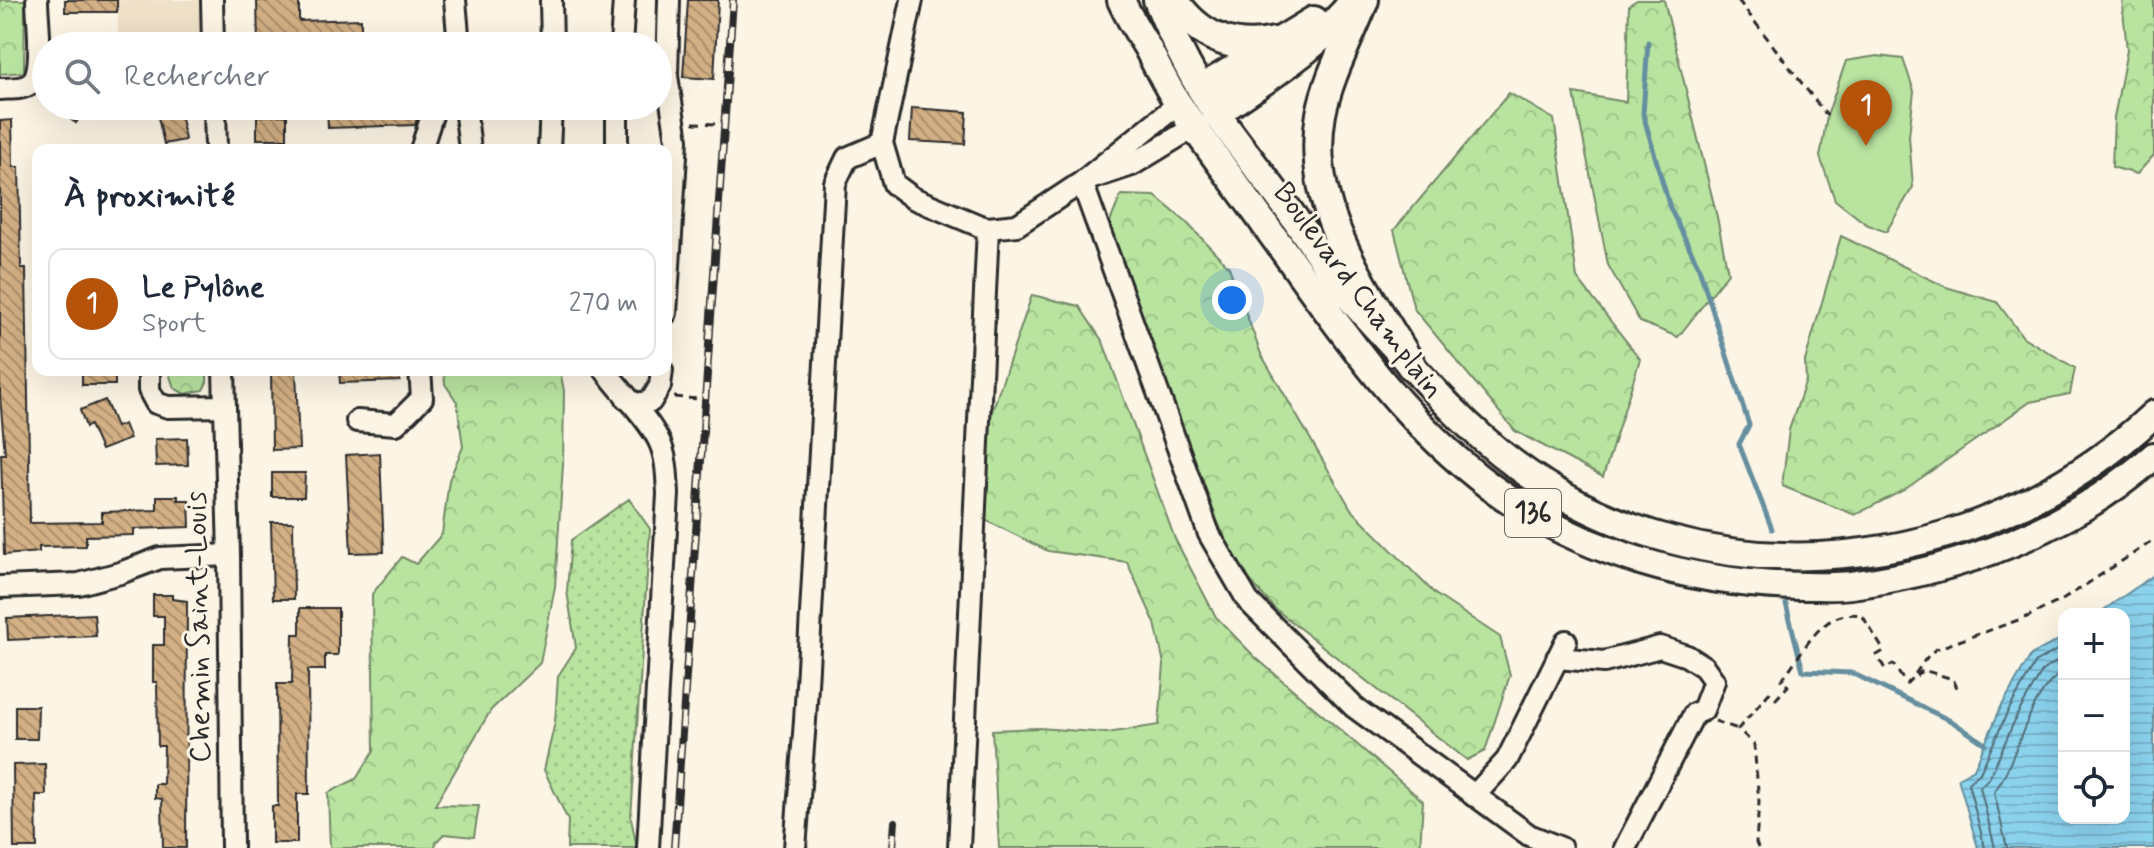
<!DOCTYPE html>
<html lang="fr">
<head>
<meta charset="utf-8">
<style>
  body { margin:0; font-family:Mynerve,sans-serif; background:#f2f2f3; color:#1f2937 }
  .controls { position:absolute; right:24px; bottom:24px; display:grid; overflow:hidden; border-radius:16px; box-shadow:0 8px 32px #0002 }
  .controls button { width:72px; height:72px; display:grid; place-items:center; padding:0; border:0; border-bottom:2px solid #e0e1e3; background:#fff; color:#1f2937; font:40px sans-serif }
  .you { position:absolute; left:1232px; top:300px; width:28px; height:28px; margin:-20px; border:6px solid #fff; border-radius:50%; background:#1a73e8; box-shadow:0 0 0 12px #1a73e833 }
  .badge { display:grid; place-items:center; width:52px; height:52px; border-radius:50%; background:#b45309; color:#fff; font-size:26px; font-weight:700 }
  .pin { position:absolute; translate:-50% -66px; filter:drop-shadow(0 2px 4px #0008) }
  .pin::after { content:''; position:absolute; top:42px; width:28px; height:24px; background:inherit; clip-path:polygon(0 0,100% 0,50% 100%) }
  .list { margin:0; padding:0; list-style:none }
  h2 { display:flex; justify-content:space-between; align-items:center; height:104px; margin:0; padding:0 32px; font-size:34px }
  h2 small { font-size:26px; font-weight:400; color:#747a83 }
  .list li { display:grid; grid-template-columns:52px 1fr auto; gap:24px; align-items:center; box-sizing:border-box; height:112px; margin:0 16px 16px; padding:0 16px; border:2px solid #e0e1e3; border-radius:16px }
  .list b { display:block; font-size:30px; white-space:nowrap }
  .list p { margin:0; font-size:26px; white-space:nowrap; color:#747a83 }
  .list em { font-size:26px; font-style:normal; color:#747a83 }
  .icon { flex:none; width:44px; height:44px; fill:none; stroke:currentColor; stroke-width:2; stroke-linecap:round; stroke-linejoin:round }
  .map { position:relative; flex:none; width:2154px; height:848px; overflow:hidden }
  .search { position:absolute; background:#fff; box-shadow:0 8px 32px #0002; left:32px; top:32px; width:640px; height:88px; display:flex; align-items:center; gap:20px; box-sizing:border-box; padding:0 28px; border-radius:44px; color:#747a83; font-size:30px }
  .panel { position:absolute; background:#fff; box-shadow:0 8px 32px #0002; left:32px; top:144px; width:640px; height:232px; border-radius:16px }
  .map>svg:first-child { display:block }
  .built { fill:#efe0c8 }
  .grass { fill:url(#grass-dots); stroke:#728866; stroke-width:2 }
  .forest { fill:url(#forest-crowns); stroke:#728866; stroke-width:2 }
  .garden { fill:#b9e4a0; stroke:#728866; stroke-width:2 }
  .water { fill:url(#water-rules); stroke:#658f9f; stroke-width:2 }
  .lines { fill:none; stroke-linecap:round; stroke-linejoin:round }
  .shore { stroke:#516e79; stroke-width:2 }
  .stream { stroke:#658f9f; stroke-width:5 }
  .building { fill:url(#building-back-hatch); stroke:#2b2b2b; stroke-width:2 }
  .minor-casing { stroke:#2b2b2b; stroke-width:26 }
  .major-casing { stroke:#2b2b2b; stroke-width:32 }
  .highway-casing { stroke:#2b2b2b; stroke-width:34 }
  .path { stroke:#2b2b2b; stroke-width:3; stroke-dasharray:8 6; stroke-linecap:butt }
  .minor { stroke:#fcf5e5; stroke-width:20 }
  .major { stroke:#fcf5e5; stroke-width:26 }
  .highway { stroke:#fcf5e5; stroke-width:28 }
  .rail-casing { stroke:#2b2b2b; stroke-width:8 }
  .rail { stroke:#fcf5e5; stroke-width:5; stroke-dasharray:15; stroke-linecap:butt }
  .labels { text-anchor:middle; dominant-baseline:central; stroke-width:6; stroke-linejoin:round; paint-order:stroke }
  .shield { fill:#fcf5e5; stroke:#6a6863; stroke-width:2 }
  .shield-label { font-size:28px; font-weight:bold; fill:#2b2b2b }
  .street-label { font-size:30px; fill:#2b2b2b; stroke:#fcf5e5 }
</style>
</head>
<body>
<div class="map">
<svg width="2154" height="848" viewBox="0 0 2154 848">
  <defs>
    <pattern id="grass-dots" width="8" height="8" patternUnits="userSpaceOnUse" patternTransform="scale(2)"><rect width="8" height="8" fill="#b9e4a0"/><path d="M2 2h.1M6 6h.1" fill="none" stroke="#9fc48a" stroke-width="1.8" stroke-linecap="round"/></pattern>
    <pattern id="forest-crowns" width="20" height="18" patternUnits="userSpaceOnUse" patternTransform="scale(2)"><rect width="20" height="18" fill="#b9e4a0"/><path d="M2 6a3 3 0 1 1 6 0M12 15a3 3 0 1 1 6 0" fill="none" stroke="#9fc48a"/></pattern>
    <pattern id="water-rules" width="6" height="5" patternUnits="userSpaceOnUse" patternTransform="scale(2)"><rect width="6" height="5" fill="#8bd2ed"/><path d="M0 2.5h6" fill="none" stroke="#78b4cb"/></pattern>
    <pattern id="building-back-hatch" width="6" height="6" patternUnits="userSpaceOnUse" patternTransform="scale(2)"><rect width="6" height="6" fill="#d2af84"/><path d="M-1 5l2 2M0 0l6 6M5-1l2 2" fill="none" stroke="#ab8f6c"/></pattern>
  </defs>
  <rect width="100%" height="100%" fill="#fcf5e5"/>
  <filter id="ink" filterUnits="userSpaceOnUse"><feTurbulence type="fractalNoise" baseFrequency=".0125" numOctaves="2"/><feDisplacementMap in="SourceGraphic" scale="16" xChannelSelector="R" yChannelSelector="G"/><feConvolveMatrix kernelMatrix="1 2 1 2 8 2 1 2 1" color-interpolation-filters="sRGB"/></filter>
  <g filter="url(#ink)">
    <path class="built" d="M118 0H200L202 46H118Z"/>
    <path class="grass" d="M629 499 650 529 631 818 637 848H567L568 820 544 770 555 722 558 676 576 648 567 591 571 540Z"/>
    <path class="forest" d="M0 0H25L24 72 0 74Z
      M1637 0H1664L1717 217 1728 273 1678 337 1640 322 1608 265 1574 93 1626 102 1629 5Z
      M2122 0H2154V155L2137 174 2112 167 2114 118 2127 50Z
      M1509 93 1554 119 1577 278 1640 359 1603 477 1515 431 1414 309 1394 230Z
      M1121 195 1155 196 1186 222 1229 267 1261 354 1351 509 1435 594 1500 637 1510 675 1485 751 1467 760 1274 608 1240 569 1213 513 1109 224Z
      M1841 236 1946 287 1997 302 2023 337 2075 368 2070 394 2030 402 1904 490 1855 515 1782 486 1789 430 1806 380 1805 361Z
      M1032 295 1079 306 1103 342 1175 539 1216 617 1255 657 1423 801 1420 848H999L992 730 1039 728 1107 733 1159 725 1164 664 1155 623 1127 562 1048 551 983 519 986 429Z
      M168 370H207V382L203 390 185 394 174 388Z
      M444 370H560L564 391 563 465 555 587 540 663 491 710 435 805 479 806 474 837 444 834 436 842 435 848H330L328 793 356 779 374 751 372 594 402 557 416 564 442 534 449 480 463 447 457 402 445 384Z"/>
    <path class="garden" d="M1877 56 1903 59 1914 91 1909 136 1913 187 1886 232 1866 224 1835 200 1820 157 1827 116 1846 61Z"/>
    <path class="water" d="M2154 575V848H1978L1958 778 1974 769 2001 707 2031 655 2064 637V818H2124V614H2098Z"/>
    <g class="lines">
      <path class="shore" d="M1985 848 1968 783 1980 773 2008 711 2036 662 2064 646
        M1995 848 1980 787 1990 777 2017 715 2043 670 2064 657
        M2007 848 1994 792C2019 760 2027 692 2064 671"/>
      <path class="stream" d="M1648 42 1643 114 1670 208 1698 265 1749 425 1739 444 1772 529
        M1786 604 1803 671 1852 673 1953 722 1985 744"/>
    </g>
    <path class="building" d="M65 0H117V12H65Z
      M299 0V21L361 19V46H258L257 1Z
      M688 0H718L714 79 683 77Z
      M51 106H87L76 123Z
      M327 106H421L415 125 328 128Z
      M912 108 967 112 965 144 910 141Z
      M180 112 185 140 164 144 158 117Z
      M287 115V139H257V116Z
      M12 120 13 167H19L21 268H26L30 523 102 522V512L157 510V496H178V500H189L190 527 134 529V535L86 536V546L39 547V552L4 555 1 454H5L0 397V121Z
      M82 370H115V385H82Z
      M271 370H296L299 449 272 450Z
      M339 370H399L400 381 340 383Z
      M105 400 116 427 124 424 130 439 101 450 90 425 86 427 80 410Z
      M187 438 188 465 156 466 155 439Z
      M380 453 384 552 351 553 346 455Z
      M272 473H305L304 497H272Z
      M271 522H293L294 599H273Z
      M153 595H172V599L187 601 186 848H163L162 799 155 798V784H163L164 746H158L157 682H153V645H164V616H153Z
      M300 608H338V655H325V670H308L309 794H297V843H272V806H278L277 684H292L293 634H300Z
      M94 614 96 636 8 640 7 618Z
      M15 706H38L37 739H15Z
      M45 764 46 795H36L37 848H14L13 765Z"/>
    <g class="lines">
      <g class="minor-casing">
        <path id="minor" d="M212 0 213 46
          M455 0 459 46
          M551 0 552 46
          M912 0 882 143 894 184 913 198 980 226 988 228 1017 225 1082 182 1178 104
          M621 46 624 0
          M0 89C10 88 23 90 31 83 45 70 37 18 37 0
          M215 106 216 150
          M465 106 470 150
          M421 150 435 106
          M549 150 551 106
          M617 150V106
          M1093 178 1132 165 1194 127
          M1082 182 1209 534 1248 601 1354 707 1529 835 1561 848
          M666 313 677 140 667 76 669 0
          M149 370V390L156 403 168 407 225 406
          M224 370 229 555 232 848
          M605 370C620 391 650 420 660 443 667 459 667 477 668 494L648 848
          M627 399 637 404 651 401 660 386 662 370
          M357 421 396 424 422 398 420 370
          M0 587 79 584 120 573 160 558 229 555
          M1557 658 1604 662 1660 647 1687 656 1704 667 1714 681 1703 710 1694 714 1625 848
          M1474 796 1507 760 1566 641
          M795 848 805 721 835 183 847 158 882 143
          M959 848 988 228"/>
      </g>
      <g class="major-casing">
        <path id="major" d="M1121 0C1128 16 1138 32 1147 47 1157 66 1167 87 1179 105 1206 146 1237 185 1265 225 1334 319 1396 417 1491 487 1580 553 1694 585 1805 586 1820 586 1836 587 1851 585 1962 570 2070 530 2154 456
          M1157 0C1173 39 1193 80 1217 114 1239 146 1264 176 1287 208 1307 235 1325 265 1346 293 1362 313 1380 331 1398 351 1434 391 1469 430 1513 463 1708 609 1981 577 2154 414"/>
      </g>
      <g class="highway-casing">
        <path id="highway" d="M1174 0C1197 35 1232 52 1274 42
          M1364 0C1350 38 1329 73 1321 114 1304 206 1366 290 1411 365
          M1202 89 1314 21
          M1216 113C1264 79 1319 47 1355 0"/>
      </g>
      <path class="path" d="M1738 0 1827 116
        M693 123 717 124
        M674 397 698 399
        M1916 676 1923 670 1953 679 1958 690
        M1715 721 1738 729
        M1758 848 1756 843 1759 802 1754 744 1738 729 1769 693 1776 699 1788 686 1781 680C1804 654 1819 608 1862 615L1884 651 1877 655 1885 669 1893 664 1906 684C1919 673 1921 660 1936 649L2027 617 2064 599 2154 540"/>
      <use href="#minor" class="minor"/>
      <use href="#major" class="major"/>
      <use href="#highway" class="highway"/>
      <g class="rail-casing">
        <path id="rail" d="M674 848 733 0
          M893 848 895 822"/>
      </g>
      <use href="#rail" class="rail"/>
    </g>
  </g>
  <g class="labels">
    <rect class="shield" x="1505" y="489" width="56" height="48" rx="6"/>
    <g class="shield-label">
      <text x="1533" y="513">136</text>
    </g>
    <g class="street-label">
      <text transform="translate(1358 291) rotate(53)">Boulevard Champlain</text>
      <text transform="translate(199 627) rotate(-91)">Chemin Saint-Louis</text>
    </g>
  </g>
</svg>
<div class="controls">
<button>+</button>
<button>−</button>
<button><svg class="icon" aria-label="locate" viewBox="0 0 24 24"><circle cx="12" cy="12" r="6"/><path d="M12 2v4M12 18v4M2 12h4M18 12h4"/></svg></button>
</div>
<div class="you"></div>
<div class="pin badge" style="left:1866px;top:146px">1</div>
<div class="search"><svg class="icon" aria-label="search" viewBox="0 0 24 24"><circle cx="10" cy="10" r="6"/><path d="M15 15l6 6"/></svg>Rechercher</div>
<section class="panel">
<h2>À proximité<small></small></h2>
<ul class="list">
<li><span class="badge">1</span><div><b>Le Pylône</b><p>Sport</p></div><em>270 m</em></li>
</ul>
</section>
</div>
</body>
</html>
